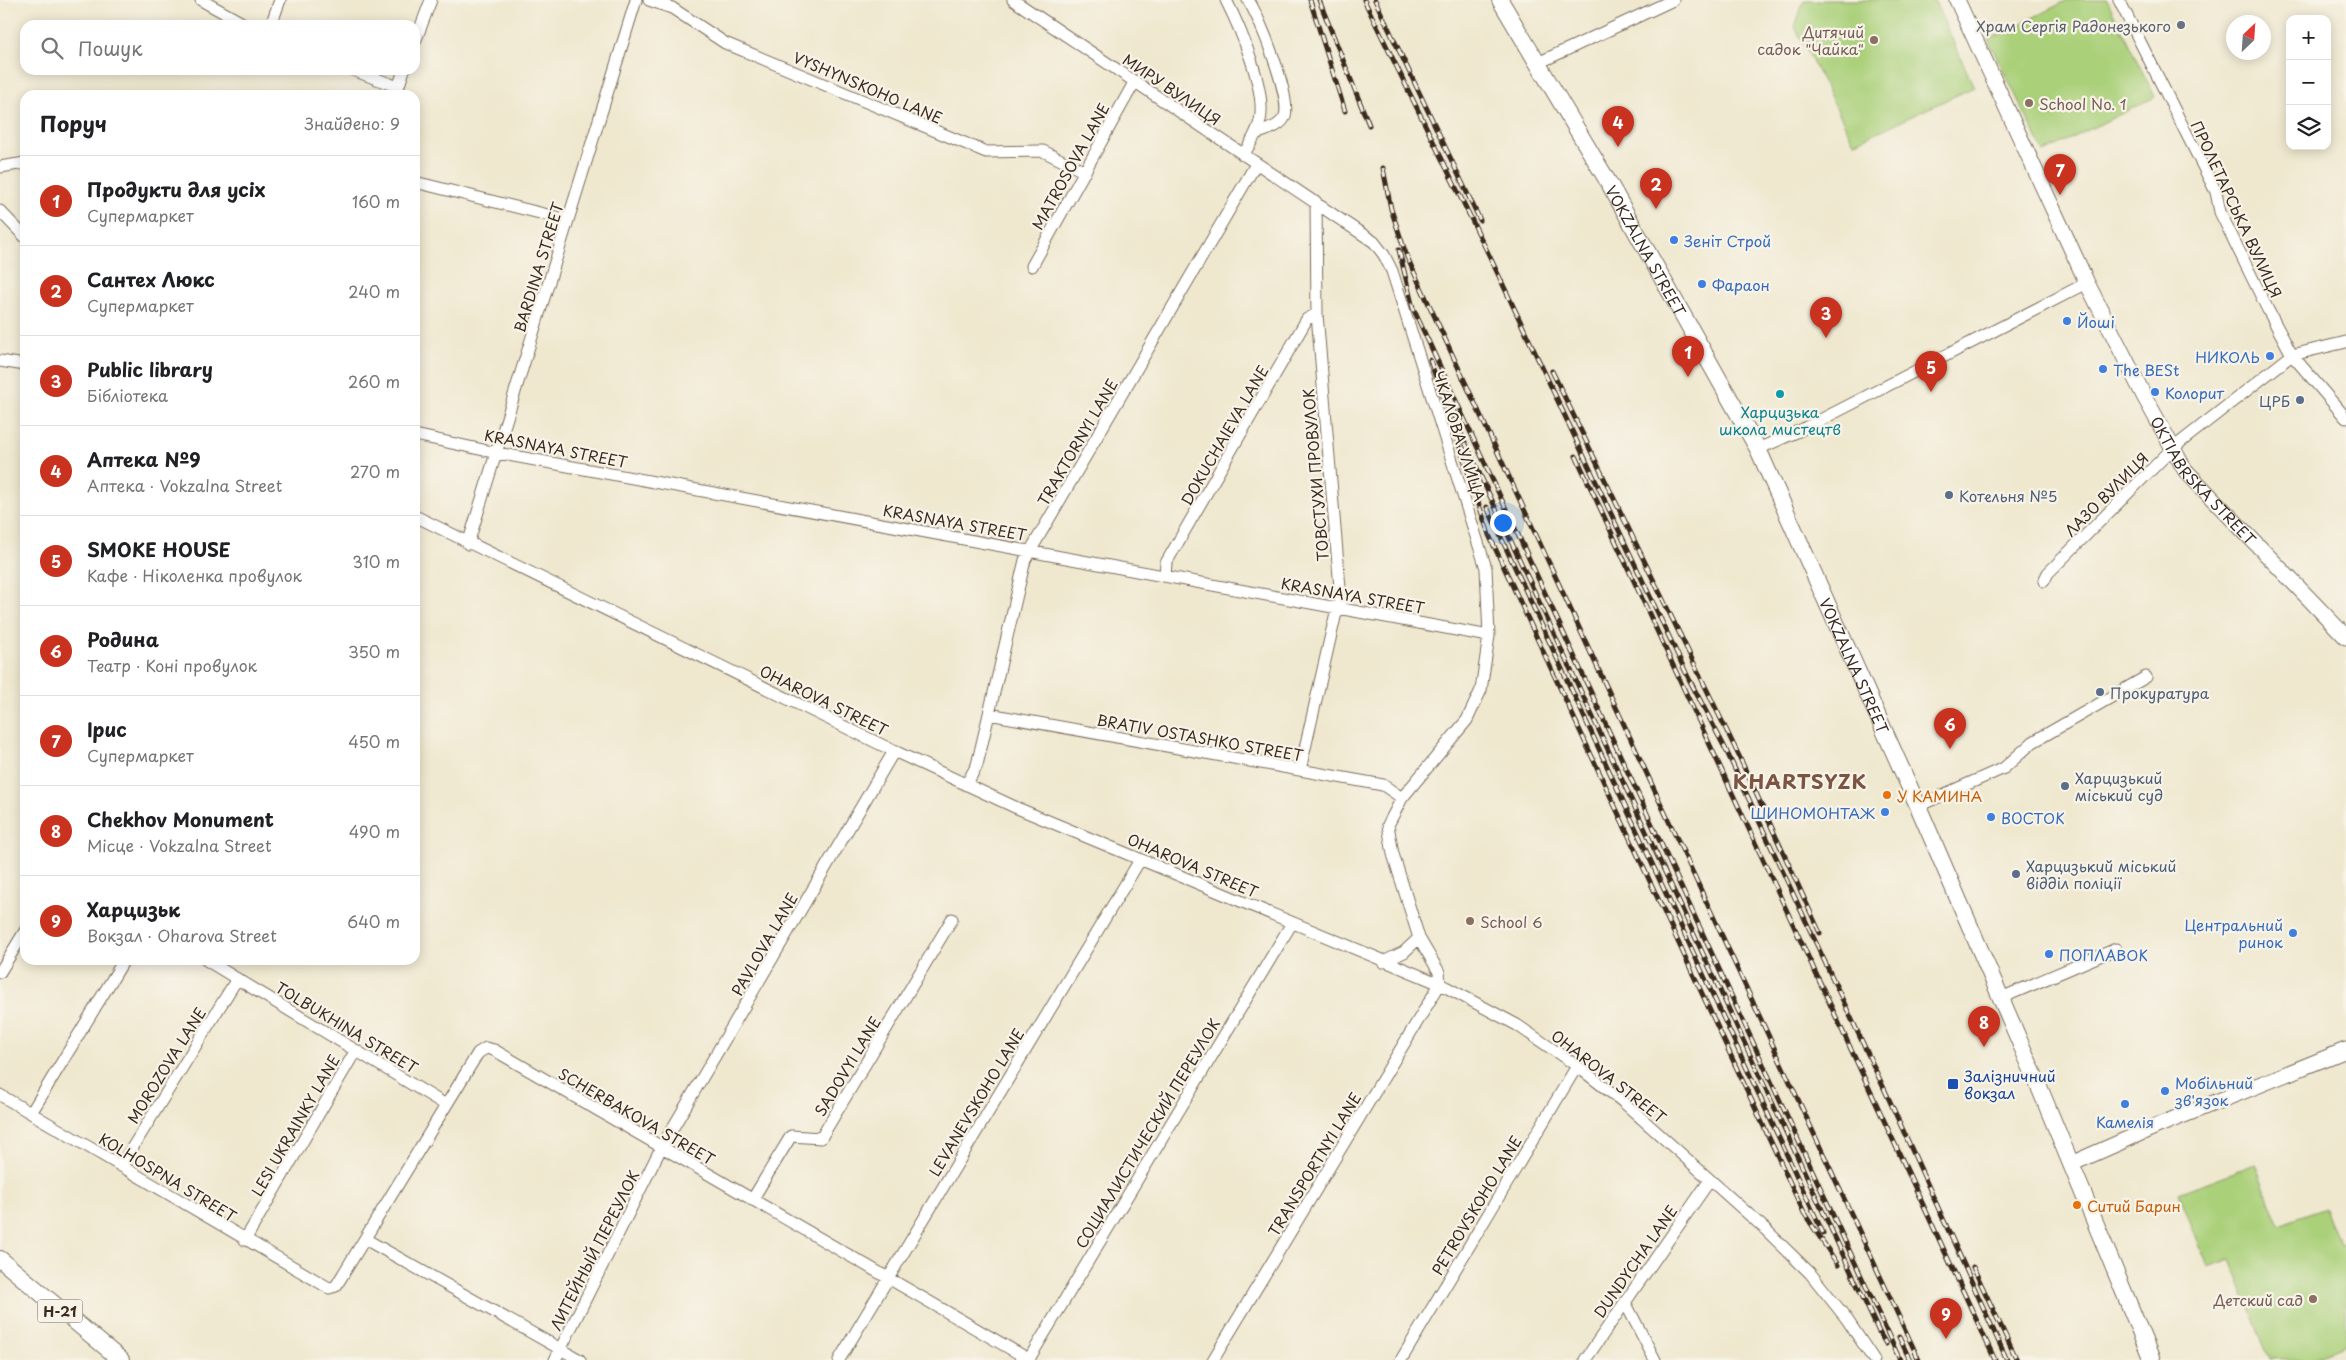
<!DOCTYPE html>
<html lang="uk">
<head>
<meta charset="utf-8">
<style>
  body { margin:0; font-family:"Playpen Sans",sans-serif; background:#f2f2f2; color:#202124 }
  .controls { position:absolute; right:15px; top:15px; display:grid; overflow:hidden; border-radius:10px; box-shadow:0 2px 12px #0003 }
  .controls button { width:45px; height:45px; display:grid; place-items:center; padding:0; border:0; border-bottom:1px solid #e0e0e0; background:#fff; color:#202124; font:25px sans-serif }
  .compass { position:absolute; left:2226px; top:15px; width:45px; height:45px; border-radius:50%; background:#fff; box-shadow:0 2px 12px #0003; rotate:25deg }
  .you { position:absolute; left:1502px; top:522px; width:18px; height:18px; margin:-12px; border:4px solid #fff; border-radius:50%; background:#1a73e8; box-shadow:0 0 0 8px #1a73e833 }
  .badge { display:grid; place-items:center; width:32px; height:32px; border-radius:50%; background:#c8321e; color:#fff; font-size:16px; font-weight:700 }
  .pin { position:absolute; translate:-50% -41px; filter:drop-shadow(0 1px 2px #0008) }
  .pin::after { content:''; position:absolute; top:26px; width:18px; height:15px; background:inherit; clip-path:polygon(0 0,100% 0,50% 100%) }
  .list { margin:0; padding:0; list-style:none }
  h2 { display:flex; justify-content:space-between; align-items:center; height:65px; margin:0; padding:0 20px; font-size:21px }
  h2 small { font-size:16px; font-weight:400; color:#757577 }
  .list li { display:grid; grid-template-columns:32px 1fr auto; gap:15px; align-items:center; box-sizing:border-box; height:90px; padding:0 20px; border-top:1px solid #e0e0e0 }
  .list b { display:block; font-size:19px; white-space:nowrap }
  .list p { margin:0; font-size:16px; white-space:nowrap; color:#757577 }
  .list em { font-size:16px; font-style:normal; color:#757577 }
  .icon { flex:none; width:28px; height:28px; fill:none; stroke:currentColor; stroke-width:2; stroke-linecap:round; stroke-linejoin:round }
  .map { position:relative; flex:none; width:2346px; height:1360px; overflow:hidden }
  .search { position:absolute; background:#fff; box-shadow:0 2px 12px #0003; left:20px; top:20px; width:400px; height:55px; display:flex; align-items:center; gap:12px; box-sizing:border-box; padding:0 18px; border-radius:15px; color:#757577; font-size:19px }
  .panel { position:absolute; background:#fff; box-shadow:0 2px 12px #0003; left:20px; top:90px; width:400px; height:875px; border-radius:15px }
  .map>svg:first-child { display:block }
  .green { fill:#aad079; stroke:#727d4c }
  .lines { fill:none; stroke-linecap:round; stroke-linejoin:round }
  .minor-casing { stroke:#7a6c5c; stroke-width:13 }
  .secondary-casing { stroke:#7a6c5c; stroke-width:17 }
  .primary-casing { stroke:#7a6c5c; stroke-width:18 }
  .minor { stroke:#fff; stroke-width:11 }
  .secondary { stroke:#fff; stroke-width:15 }
  .primary { stroke:#fff; stroke-width:16 }
  .rail-casing { stroke:#3b2a1e; stroke-width:5 }
  .rail { stroke:#f7f3e8; stroke-width:3; stroke-dasharray:9; stroke-linecap:butt }
  .worship-dot { fill:#6b7280; stroke:#f7f3e8; stroke-width:2 }
  .education-dot { fill:#8d6e63; stroke:#f7f3e8; stroke-width:2 }
  .shop-dot { fill:#3f7fe0; stroke:#f7f3e8; stroke-width:2 }
  .culture-dot { fill:#0f9aa8; stroke:#f7f3e8; stroke-width:2 }
  .service-dot { fill:#5c6f8a; stroke:#f7f3e8; stroke-width:2 }
  .food-dot { fill:#e8710a; stroke:#f7f3e8; stroke-width:2 }
  .transit-dot { fill:#1a4fb4; stroke:#f7f3e8; stroke-width:2 }
  .labels { text-anchor:middle; dominant-baseline:central; stroke-width:4.5; stroke-linejoin:round; paint-order:stroke }
  .shield { fill:#f7f3e8; stroke:#73665b; stroke-width:1 }
  .shield-label { font-size:14px; font-weight:bold; fill:#3b2a1e }
  .worship-label { font-size:15px; fill:#5b616d; stroke:#f7f3e8; text-anchor:end }
  .education-label { font-size:15px; fill:#785e54; stroke:#f7f3e8; text-anchor:end }
  .street-label { font-size:15px; fill:#3b2a1e; stroke:#f7f3e8 }
  .shop-label { font-size:15px; fill:#366cbe; stroke:#f7f3e8; text-anchor:start }
  .service-label { font-size:15px; fill:#4e5e75; stroke:#f7f3e8; text-anchor:start }
  .culture-label { font-size:15px; fill:#0d838f; stroke:#f7f3e8 }
  .food-label { font-size:15px; fill:#c56008; stroke:#f7f3e8; text-anchor:start }
  .transit-label { font-size:15px; fill:#164399; stroke:#f7f3e8; text-anchor:start }
  .district-label { font-size:20px; font-weight:bold; letter-spacing:1px; fill:#7c5542; stroke:#f7f3e8 }
</style>
</head>
<body>
<div class="map">
<svg width="2346" height="1360" viewBox="0 0 2346 1360">
  <rect width="100%" height="100%" fill="#f7f3e8"/>
  <filter id="ink" filterUnits="userSpaceOnUse"><feTurbulence type="fractalNoise" baseFrequency=".02" numOctaves="2"/><feDisplacementMap in="SourceGraphic" scale="10" xChannelSelector="R" yChannelSelector="G"/><feConvolveMatrix kernelMatrix="1 2 1 2 8 2 1 2 1" color-interpolation-filters="sRGB"/></filter>
  <filter id="wash" filterUnits="userSpaceOnUse"><feTurbulence type="fractalNoise" baseFrequency=".0096" numOctaves="4" result="noise"/><feDisplacementMap in="SourceGraphic" scale="20" xChannelSelector="R" yChannelSelector="G"/><feGaussianBlur stdDeviation="1.12" result="paint"/><feColorMatrix in="noise" values="0 0 0 0 0 0 0 0 0 0 0 0 0 0 0 0 0 1.4 0 .05"/><feComposite in="paint" operator="in"/></filter>
  <g filter="url(#wash)">
    <rect width="100%" height="100%" fill="#efe8cf"/>
    <path class="green" d="M1804 0H1934L1974 87 1854 143 1795 27Z
      M2068 0H2107L2155 97 2044 152 1988 40Z
      M2255 1164 2279 1225 2325 1208 2340 1245 2346 1243V1345L2308 1360H2270L2230 1259 2208 1267 2179 1193Z"/>
  </g>
  <g filter="url(#ink)">
    <g class="lines">
      <g class="minor-casing">
        <path id="minor" d="M201 0 246 25
          M649 0 672 8 725 43 986 152 1043 151 1085 172
          M1013 0 1374 242 1384 255 1392 271 1486 568 1489 636 1481 690 1467 720 1402 798 1388 825 1393 854 1419 938 1404 952 1383 962
          M1226 0C1240 28 1267 90 1260 121 1257 134 1250 144 1243 155
          M1248 0C1260 17 1291 97 1285 116 1281 127 1265 130 1256 134
          M2119 0 2216 192 2220 212 2268 310 2292 355 2346 418
          M271 25 280 0
          M415 42 431 0
          M1538 63 1673 0
          M353 70 398 87
          M396 94 404 70
          M0 167 25 163
          M415 182 568 220
          M0 211 25 237
          M1032 266 1135 81
          M0 361 25 365
          M415 435 497 453 1489 636
          M1758 449 1801 430 2087 283
          M415 516 894 751 1017 808 1440 984 1517 1025 1577 1066 1622 1101 1764 1228 1810 1273 1846 1318 1874 1360
          M468 544 636 0
          M1165 576 1166 563 1307 319 1317 314
          M2044 581 2048 573 2173 448 2292 355 2346 342
          M989 714 1383 785 1402 798
          M1300 770 1335 617 1341 600 1317 314 1316 202
          M966 785 977 765 1025 560 1256 164
          M1918 806 2004 768 2033 742 2146 677
          M206 960 446 1105
          M0 972 25 931
          M2001 998 2116 949
          M0 1095 329 1288 336 1286 478 1053 486 1048 494 1050 1030 1360
          M31 1113 124 960
          M121 1166 237 979
          M752 1200 791 1136 821 1138 952 919
          M365 1239 580 1360
          M245 1240 356 1050
          M1625 1302 1655 1360
          M1029 1359 1292 923
          M555 1360 661 1148 894 751
          M839 1360 1140 860
          M1213 1360 1440 984 1439 972 1419 938
          M1401 1360 1577 1066
          M1585 1360 1710 1180"/>
      </g>
      <g class="secondary-casing">
        <g id="secondary">
          <path id="s1" d="M1957 0 2087 283 2144 396 2185 470 2346 637"/>
          <path d="M2071 1164 2159 1125 2346 1050"/>
        </g>
      </g>
      <g class="primary-casing">
        <g id="primary">
          <path id="s2" d="M1500 0 1610 185 1758 449 1918 806 2035 1077 2152 1360"/>
          <path d="M0 1259 121 1360"/>
        </g>
      </g>
      <use href="#minor" class="minor"/>
      <use href="#secondary" class="secondary"/>
      <use href="#primary" class="primary"/>
      <g class="rail-casing">
        <path id="rail" d="M1310 0 1345 111
          M1319 0 1369 125
          M1364 0 1489 255 1689 679 1725 748 1888 1097 2007 1360
          M1375 0 1480 220
          M1383 168 1391 209 1407 257 1919 1360
          M1399 250 1413 308 1900 1360
          M1430 360 1450 419
          M1552 371 1739 756 1820 933
          M1453 409 1462 436 1879 1332 1886 1344
          M1457 438 1489 535 1804 1213 1838 1265
          M1576 456 1995 1360
          M1487 507 1823 1233
          M1973 1267 2017 1360
          M1899 1337 1910 1360"/>
      </g>
      <use href="#rail" class="rail"/>
    </g>
  </g>
  <circle class="worship-dot" cx="2181" cy="25" r="5"/>
  <g class="education-dot">
    <circle cx="1874" cy="40" r="5"/>
    <circle cx="2029" cy="103" r="5"/>
    <circle cx="1470" cy="921" r="5"/>
    <circle cx="2313" cy="1299" r="5"/>
  </g>
  <g class="shop-dot">
    <circle cx="1674" cy="240" r="5"/>
    <circle cx="1702" cy="284" r="5"/>
    <circle cx="2067" cy="321" r="5"/>
    <circle cx="2270" cy="356" r="5"/>
    <circle cx="2103" cy="369" r="5"/>
    <circle cx="2155" cy="392" r="5"/>
    <circle cx="1885" cy="812" r="5"/>
    <circle cx="1991" cy="817" r="5"/>
    <circle cx="2293" cy="933" r="5"/>
    <circle cx="2049" cy="954" r="5"/>
    <circle cx="2165" cy="1091" r="5"/>
    <circle cx="2125" cy="1104" r="5"/>
  </g>
  <circle class="culture-dot" cx="1780" cy="394" r="5"/>
  <g class="service-dot">
    <circle cx="2300" cy="400" r="5"/>
    <circle cx="1949" cy="495" r="5"/>
    <circle cx="2100" cy="692" r="5"/>
    <circle cx="2065" cy="786" r="5"/>
    <circle cx="2016" cy="874" r="5"/>
  </g>
  <g class="food-dot">
    <circle cx="1887" cy="795" r="5"/>
    <circle cx="2077" cy="1205" r="5"/>
  </g>
  <rect class="transit-dot" x="1947" y="1078" width="12" height="12" rx="2.5"/>
  <g class="labels">
    <rect class="shield" x="37.5" y="1299.5" width="45" height="23" rx="4"/>
    <g class="shield-label">
      <text x="60" y="1311">Н-21</text>
    </g>
    <g class="worship-label">
      <text x="2171" y="25">Храм Сергія Радонезького</text>
    </g>
    <g class="education-label">
      <text x="1864" y="31">Дитячий<tspan x="1864" dy="17">садок "Чайка"</tspan></text>
      <text x="2039" y="103" text-anchor="start">School No. 1</text>
      <text x="1480" y="921" text-anchor="start">School 6</text>
      <text x="2303" y="1299">Детский сад</text>
    </g>
    <g class="street-label">
      <text transform="translate(868 87) rotate(23)">VYSHYNSKOHO LANE</text>
      <text transform="translate(1172 89) rotate(34)">МИРУ ВУЛИЦЯ</text>
      <text transform="translate(1070 166) rotate(-61)">MATROSOVA LANE</text>
      <text transform="translate(2237 209) rotate(65)">ПРОЛЕТАРСЬКА ВУЛИЦЯ</text>
      <text stroke="none"><textPath href="#s2" startOffset="290">VOKZALNA STREET</textPath></text>
      <text transform="translate(538 267) rotate(-73)">BARDINA STREET</text>
      <text transform="translate(1224 435) rotate(-60)">DOKUCHAIEVA LANE</text>
      <text transform="translate(1460 436) rotate(72)">ЧКАЛОВА УЛИЦА</text>
      <text transform="translate(1077 442) rotate(-60)">TRAKTORNYI LANE</text>
      <text transform="translate(556 448) rotate(11)">KRASNAYA STREET</text>
      <text transform="translate(1315 475) rotate(-95)">ТОВСТУХИ ПРОВУЛОК</text>
      <text stroke="none"><textPath href="#s1" startOffset="542">OKTIABRSKA STREET</textPath></text>
      <text transform="translate(2106 494) rotate(-45)">ЛАЗО ВУЛИЦЯ</text>
      <text transform="translate(955 522) rotate(10)">KRASNAYA STREET</text>
      <text transform="translate(1353 595) rotate(10)">KRASNAYA STREET</text>
      <text stroke="none"><textPath href="#s2" startOffset="755">VOKZALNA STREET</textPath></text>
      <text transform="translate(824 700) rotate(26)">OHAROVA STREET</text>
      <text transform="translate(1200 737) rotate(10)">BRATIV OSTASHKO STREET</text>
      <text transform="translate(1193 865) rotate(23)">OHAROVA STREET</text>
      <text transform="translate(764 944) rotate(-60)">PAVLOVA LANE</text>
      <text transform="translate(347 1027) rotate(31)">TOLBUKHINA STREET</text>
      <text transform="translate(166 1065) rotate(-58)">MOROZOVA LANE</text>
      <text transform="translate(847 1066) rotate(-59)">SADOVYI LANE</text>
      <text transform="translate(1609 1076) rotate(38)">OHAROVA STREET</text>
      <text transform="translate(976 1102) rotate(-59)">LEVANEVSKOHO LANE</text>
      <text transform="translate(637 1116) rotate(30)">SCHERBAKOVA STREET</text>
      <text transform="translate(295 1125) rotate(-60)">LESI UKRAINKY LANE</text>
      <text transform="translate(1147 1133) rotate(-59)">СОЦИАЛИСТИЧЕСКИЙ ПЕРЕУЛОК</text>
      <text transform="translate(1314 1164) rotate(-59)">TRANSPORTNYI LANE</text>
      <text transform="translate(168 1177) rotate(31)">KOLHOSPNA STREET</text>
      <text transform="translate(1476 1205) rotate(-59)">PETROVSKOHO LANE</text>
      <text transform="translate(594 1250) rotate(-63)">ЛИТЕЙНЫЙ ПЕРЕУЛОК</text>
      <text transform="translate(1635 1261) rotate(-55)">DUNDYCHA LANE</text>
    </g>
    <g class="shop-label">
      <text x="1684" y="240">Зеніт Строй</text>
      <text x="1712" y="284">Фараон</text>
      <text x="2077" y="321">Йоші</text>
      <text x="2260" y="356" text-anchor="end">НИКОЛЬ</text>
      <text x="2113" y="369">The BESt</text>
      <text x="2165" y="392">Колорит</text>
      <text x="1875" y="812" text-anchor="end">ШИНОМОНТАЖ</text>
      <text x="2001" y="817">ВОСТОК</text>
      <text x="2283" y="924" text-anchor="end">Центральний<tspan x="2283" dy="17">ринок</tspan></text>
      <text x="2059" y="954">ПОПЛАВОК</text>
      <text x="2175" y="1082">Мобільний<tspan x="2175" dy="17">зв'язок</tspan></text>
      <text x="2125" y="1121" text-anchor="middle">Камелія</text>
    </g>
    <g class="service-label">
      <text x="2290" y="400" text-anchor="end">ЦРБ</text>
      <text x="1959" y="495">Котельня №5</text>
      <text x="2110" y="692">Прокуратура</text>
      <text x="2075" y="777">Харцизький<tspan x="2075" dy="17">міський суд</tspan></text>
      <text x="2026" y="865">Харцизький міський<tspan x="2026" dy="17">відділ поліції</tspan></text>
    </g>
    <g class="culture-label">
      <text x="1780" y="411">Харцизька<tspan x="1780" dy="17">школа мистецтв</tspan></text>
    </g>
    <g class="food-label">
      <text x="1897" y="795">У КАМИНА</text>
      <text x="2087" y="1205">Ситий Барин</text>
    </g>
    <g class="transit-label">
      <text x="1964" y="1075">Залізничний<tspan x="1964" dy="17">вокзал</tspan></text>
    </g>
    <g class="district-label">
      <text x="1800" y="781">KHARTSYZK</text>
    </g>
  </g>
</svg>
<div class="controls">
<button>+</button>
<button>−</button>
<button><svg class="icon" aria-label="layers" viewBox="0 0 24 24"><path d="M12 4l9 5-9 5-9-5zM3 14l9 5 9-5"/></svg></button>
</div>
<svg class="compass" viewBox="-18 -18 36 36"><path d="M0-13l5 13h-10z" fill="#e53935"/><path d="M0 13l5-13h-10z" fill="#757577"/></svg>
<div class="you"></div>
<div class="pin badge" style="left:1688px;top:377px">1</div>
<div class="pin badge" style="left:1656px;top:209px">2</div>
<div class="pin badge" style="left:1826px;top:338px">3</div>
<div class="pin badge" style="left:1618px;top:147px">4</div>
<div class="pin badge" style="left:1931px;top:392px">5</div>
<div class="pin badge" style="left:1950px;top:749px">6</div>
<div class="pin badge" style="left:2060px;top:195px">7</div>
<div class="pin badge" style="left:1984px;top:1047px">8</div>
<div class="pin badge" style="left:1946px;top:1339px">9</div>
<div class="search"><svg class="icon" aria-label="search" viewBox="0 0 24 24"><circle cx="10" cy="10" r="6"/><path d="M15 15l6 6"/></svg>Пошук</div>
<section class="panel">
<h2>Поруч<small>Знайдено: 9</small></h2>
<ul class="list">
<li><span class="badge">1</span><div><b>Продукти для усіх</b><p>Супермаркет</p></div><em>160 m</em></li>
<li><span class="badge">2</span><div><b>Сантех Люкс</b><p>Супермаркет</p></div><em>240 m</em></li>
<li><span class="badge">3</span><div><b>Public library</b><p>Бібліотека</p></div><em>260 m</em></li>
<li><span class="badge">4</span><div><b>Аптека №9</b><p>Аптека · Vokzalna Street</p></div><em>270 m</em></li>
<li><span class="badge">5</span><div><b>SMOKE HOUSE</b><p>Кафе · Ніколенка провулок</p></div><em>310 m</em></li>
<li><span class="badge">6</span><div><b>Родина</b><p>Театр · Коні провулок</p></div><em>350 m</em></li>
<li><span class="badge">7</span><div><b>Ірис</b><p>Супермаркет</p></div><em>450 m</em></li>
<li><span class="badge">8</span><div><b>Chekhov Monument</b><p>Місце · Vokzalna Street</p></div><em>490 m</em></li>
<li><span class="badge">9</span><div><b>Харцизьк</b><p>Вокзал · Oharova Street</p></div><em>640 m</em></li>
</ul>
</section>
</div>
</body>
</html>
